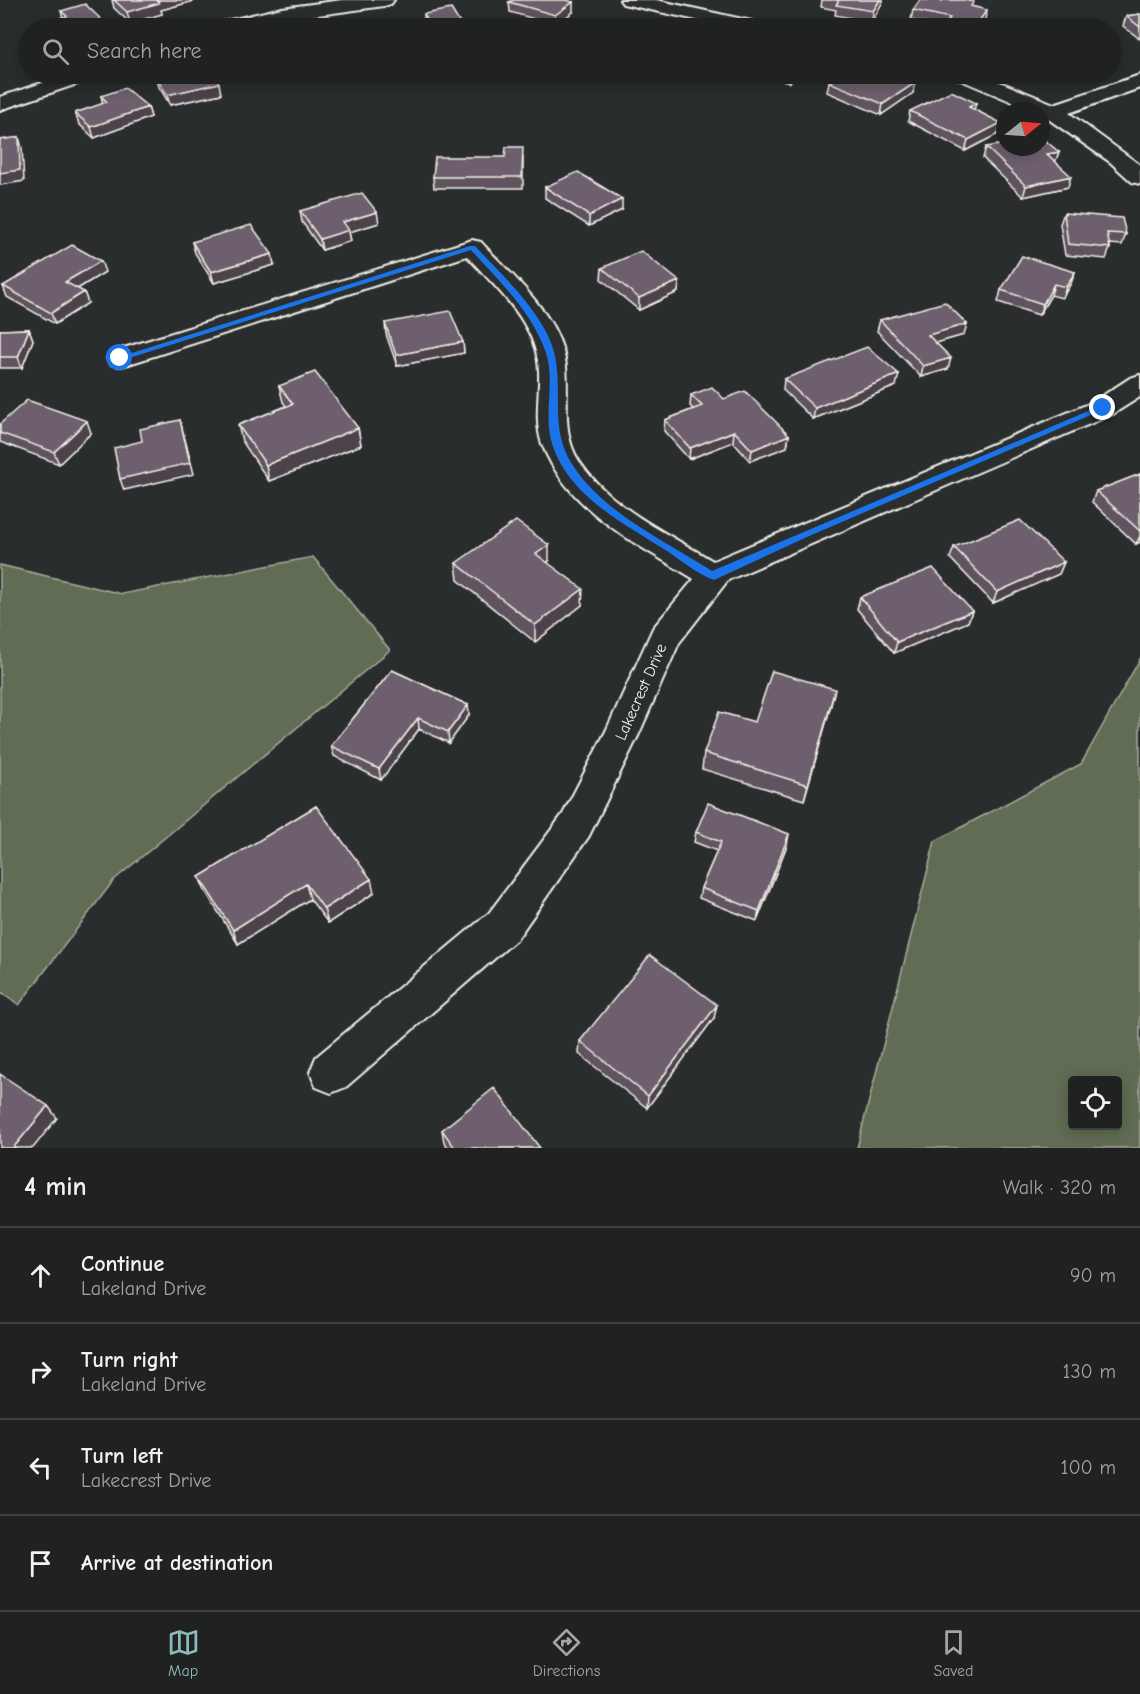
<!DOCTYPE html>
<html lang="en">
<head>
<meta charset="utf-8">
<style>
  body { margin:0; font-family:"Comic Neue",sans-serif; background:#282a2a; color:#f1f3f6 }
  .controls { position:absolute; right:18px; bottom:18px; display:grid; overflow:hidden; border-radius:6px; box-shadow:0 3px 15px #0003 }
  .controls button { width:54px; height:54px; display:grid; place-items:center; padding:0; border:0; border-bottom:2px solid #3d3f40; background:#202222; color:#f1f3f6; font:30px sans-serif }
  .compass { position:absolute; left:996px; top:102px; width:54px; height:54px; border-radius:50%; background:#202222; box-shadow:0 3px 15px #0003; rotate:73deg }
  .stop { position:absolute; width:18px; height:18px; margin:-14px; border:4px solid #1a73e8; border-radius:50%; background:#fff }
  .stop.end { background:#1a73e8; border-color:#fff; box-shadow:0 2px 6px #0008 }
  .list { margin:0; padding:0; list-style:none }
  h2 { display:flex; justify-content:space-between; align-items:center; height:78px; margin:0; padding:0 24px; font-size:26px }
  h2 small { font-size:20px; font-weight:400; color:#a2a4a5 }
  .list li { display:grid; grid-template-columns:39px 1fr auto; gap:18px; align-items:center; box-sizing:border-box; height:96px; padding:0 24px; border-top:2px solid #3d3f40 }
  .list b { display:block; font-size:22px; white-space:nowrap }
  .list p { margin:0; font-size:20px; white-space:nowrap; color:#a2a4a5 }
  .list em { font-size:20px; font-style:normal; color:#a2a4a5 }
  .icon { flex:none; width:33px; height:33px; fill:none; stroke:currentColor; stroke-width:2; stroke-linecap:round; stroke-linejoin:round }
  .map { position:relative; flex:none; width:1140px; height:1148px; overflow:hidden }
  .search { position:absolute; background:#202222; box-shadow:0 3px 15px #0003; left:18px; right:18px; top:18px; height:66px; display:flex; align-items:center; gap:15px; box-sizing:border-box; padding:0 21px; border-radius:33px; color:#a2a4a5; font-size:22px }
  .sheet { height:462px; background:#202222 }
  nav { display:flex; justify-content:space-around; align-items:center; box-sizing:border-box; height:84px; border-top:2px solid #3d3f40; background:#202222; font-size:16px; color:#a2a4a5 }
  nav a { display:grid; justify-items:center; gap:3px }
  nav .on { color:#8bbbb9 }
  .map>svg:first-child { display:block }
  .green { fill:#616c53; stroke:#aaae9e; stroke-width:1.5; fill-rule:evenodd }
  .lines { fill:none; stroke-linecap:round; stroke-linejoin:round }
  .minor-casing { stroke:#f4f1e8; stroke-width:4 }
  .minor { fill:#2a2d2e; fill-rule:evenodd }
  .wall { fill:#5e525e; stroke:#f4f1e8; stroke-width:1.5 }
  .shaded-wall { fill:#4c424c; stroke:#f4f1e8; stroke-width:1.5 }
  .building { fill:#6d5f6d; stroke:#f4f1e8; stroke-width:1.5 }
  .route { fill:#1a73e8 }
  .labels { text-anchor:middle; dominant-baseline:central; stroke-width:6; stroke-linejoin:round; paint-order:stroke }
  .street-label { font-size:16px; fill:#f4f1e8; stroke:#2a2d2e }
</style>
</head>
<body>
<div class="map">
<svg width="1140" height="1148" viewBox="0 0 1140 1148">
  <rect width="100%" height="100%" fill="#2a2d2e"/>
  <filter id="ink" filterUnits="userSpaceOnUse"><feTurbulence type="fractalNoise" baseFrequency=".0167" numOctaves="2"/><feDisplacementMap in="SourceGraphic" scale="12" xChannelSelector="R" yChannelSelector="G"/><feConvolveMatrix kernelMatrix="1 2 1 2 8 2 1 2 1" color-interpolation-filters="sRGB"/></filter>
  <g filter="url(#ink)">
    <path class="green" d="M313 557 390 650 114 880 19 1005 0 991V565L122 594Z
      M1140 659V1148H857L935 841 1081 764ZM1118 1080V1126H1072V1080Z"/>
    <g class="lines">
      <g class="minor-casing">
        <path id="minor" d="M342 0H394L391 4 384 6 282 20 244 28H210L213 24 282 8Z
          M620 0H656L765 24 768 28H733L623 4Z
          M69 74H98L95 78 0 110V97Z
          M953 74H980L1054 104 1140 75V88L1069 113 1140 165V184L1132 182 1110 162 1041 114V111H1034L956 78Z
          M472 240 481 242C511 275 556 312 565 359 571 393 559 430 579 461 610 508 667 533 713 561L1093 402 1130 378 1140 375V397L1113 414 728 580 679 643 639 734 589 836 517 939 346 1087 331 1093 316 1087 310 1072 316 1057 489 913 563 814 606 731 653 628 694 579C636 543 568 511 542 444 534 422 540 394 539 371 537 323 497 289 467 256L129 364 120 366 111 364 107 358 111 352Z"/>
      </g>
      <use href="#minor" class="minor"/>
    </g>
    <path class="wall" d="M112 0H194V1L161 10 162 14 130 23 114 8Z
      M822 0H883L872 22 835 15 836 10 821 7Z
      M509 2 573 12 555 25 510 12Z
      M973 7 987 10 985 20 979 28H943L944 27 911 20 913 10Z
      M61 11 107 28H41L39 24 63 18Z
      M424 14 463 28H415L414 23 424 21Z
      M1140 14V39L1123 26 1126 16Z
      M751 74H796L790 82Z
      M156 77 221 94 170 105 159 87Z
      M878 78 913 93 881 115 827 92 829 82Z
      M101 96 148 107 151 117 94 138 79 124 75 113 103 104Z
      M974 110 1001 123 998 134 965 151 908 121 910 111Z
      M986 147 1059 152 1055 162 1068 187 1023 197 983 158Z
      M523 158V188H434L433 177Z
      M545 187 622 210 589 226 545 198Z
      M300 211 379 223 349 232 351 241 322 250 302 222Z
      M1064 213 1126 234 1122 245 1110 244V248L1106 259 1065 255 1060 224Z
      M192 242 274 265 214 283 195 253Z
      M602 268 679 281 678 292 639 310 601 279Z
      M105 272 77 289 84 292 88 303 55 324 7 297 3 286Z
      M1075 272 1071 283 1062 298 1051 295 1039 315 998 302 1001 290Z
      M880 320 964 335 936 343 948 369 921 377 877 331Z
      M385 323 463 342 464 353 397 366 386 334Z
      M29 329 33 340 22 368H0V330Z
      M784 379 896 386 813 419 783 390Z
      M279 386 358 428 361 445 269 481 242 441 238 425 286 406 283 402Z
      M691 395 724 399 789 435 787 447 750 461 733 442 689 459 664 431 665 420 693 409 690 406Z
      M0 424 91 433 59 464 0 442Z
      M1140 474V542L1136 544 1092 502 1096 491Z
      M954 547 1064 562 1059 574 993 603 950 558Z
      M549 561 547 563 582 605 535 642 458 580 456 563Z
      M860 597 972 611 968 622 894 653 857 609Z
      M392 670 468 705 469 715 449 743 419 729 381 780 334 756 331 746Z
      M831 705 804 800 702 769 704 753 755 722Z
      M316 806 374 893 328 923 310 899 238 944 205 891 199 877Z
      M696 832 787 845 757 921 699 898 701 888 717 851 694 842Z
      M714 1018 647 1108 579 1054 580 1041Z
      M442 1130 540 1148H449L444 1142Z"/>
    <path class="shaded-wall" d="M160 0H194V1L161 10 162 14 130 23 127 12Z
      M880 0H883V1L872 22 873 11Z
      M573 2V12L555 25V15Z
      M987 10 985 20 979 28H974Z
      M105 23 107 28H86Z
      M791 74H796L790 82Z
      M219 83 221 94 170 105 167 95Z
      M915 83 913 93 881 115 883 104Z
      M976 103 973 114 969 107Z
      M148 107 151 117 94 138 91 127Z
      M1001 123 998 134 965 151 968 140Z
      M19 137 22 148 24 181 0 185V173Z
      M1059 152 1055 163 1047 154Z
      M1071 176 1068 187 1023 197 1026 186Z
      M622 199V210L589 226V216Z
      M377 212 379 223 349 232 351 241 322 250 320 239 343 222Z
      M272 254 274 265 214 283 211 272Z
      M101 261 105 272 69 294 65 282Z
      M1075 272 1071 283 1062 298 1066 287Z
      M679 281 678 292 639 310V298Z
      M1054 284 1051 295 1039 315 1043 304Z
      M84 292 88 303 55 324 51 313Z
      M967 324 964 335 925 346 928 335Z
      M29 329 33 340 22 368 18 357Z
      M463 342 464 353 397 366 396 355Z
      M951 358 948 369 921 377 923 366Z
      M899 374 896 386 813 419 815 408Z
      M180 420 194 474 124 490 120 479Z
      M87 421 91 433 59 464 54 452Z
      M358 428 361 445 269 481 266 465Z
      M734 431 733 442 689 459 690 448Z
      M789 435 787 447 750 461 752 450Z
      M1140 536V542L1136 544Z
      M549 545V561L536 570V554Z
      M1064 562 1059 574 993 603 997 592Z
      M583 589 582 605 535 642V625Z
      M972 611 968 622 894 653 897 642Z
      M835 689 831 705 804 800 808 785Z
      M468 705 469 715 449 743 448 732Z
      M418 718 419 729 381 780 379 769Z
      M789 834 787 845 757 921 759 911Z
      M371 879 374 893 328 923 324 909Z
      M306 884 310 899 238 944 233 930Z
      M717 1005 714 1018 647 1108 648 1096Z
      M48 1106 57 1118 33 1148H13Z"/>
    <path class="building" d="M114 0H160L157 1 159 3 127 12Z
      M513 0H566L573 2 555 15 509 2Z
      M839 0H880L873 11 836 5Z
      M920 0H936L942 1 943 0H964L974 2 971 6 987 10 974 28H952L944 27 950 18 913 10Z
      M85 4 105 23 86 28H43L39 24 67 16 61 11Z
      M451 9 463 28H417L414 23 428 21 424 14Z
      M1140 14V27L1126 16Z
      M644 22 667 27 666 28H638Z
      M1055 23 1069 28H1044Z
      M170 74H213L219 83 167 95 156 77Z
      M843 74H868L878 78 884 74H892L915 83 883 104 829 82Z
      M125 88 148 107 91 127 75 113 107 102 101 96Z
      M951 91 976 103 969 107 1001 123 968 140 910 111Z
      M19 137 20 170 0 173V140Z
      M1041 137 1059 152 1047 154 1071 176 1026 186 986 147 1005 144V147H1041Z
      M506 147H523L522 177H433L435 157H505Z
      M578 172 622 199 589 216 545 187Z
      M362 193 377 212 343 222 349 230 320 239 300 211Z
      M1064 213 1122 218 1126 234 1107 233 1110 248 1068 244Z
      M251 225 272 254 211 272 192 242Z
      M72 245 101 261 65 282 84 292 51 313 3 286Z
      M641 251 679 281 639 298 602 268Z
      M1022 256 1075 272 1066 287 1054 284 1043 304 1001 290Z
      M945 302 967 324 928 335 951 358 923 366 880 320Z
      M450 311 463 342 396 355 385 323Z
      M29 329 18 357H0V330Z
      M867 347 899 374 815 408 784 379Z
      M315 372 358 428 266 465 238 425 293 404 279 386Z
      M712 387 724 399 745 391 789 435 752 450 734 431 690 448 665 420 702 406 691 395Z
      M27 400 87 421 54 452 0 433V424Z
      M180 420 190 463 120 479 114 448 142 441 140 429Z
      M1140 474V531L1096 491Z
      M1020 520 1064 562 997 592 954 547Z
      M516 521 549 545 536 554 583 589 535 625 456 563Z
      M933 568 972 611 897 642 860 597Z
      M392 670 468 705 448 732 418 718 379 769 331 746Z
      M772 671 835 689 808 785 704 753 719 712 755 722Z
      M708 803 789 834 759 911 701 888 721 842 696 832Z
      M316 806 371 879 324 909 306 884 233 930 199 877Z
      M650 955 717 1005 648 1096 580 1041Z
      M0 1074 48 1106 13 1148H0Z
      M494 1088 540 1148H455L442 1130Z"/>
  </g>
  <path class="route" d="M470 246H475C502 275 547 316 555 356 563 396 549 431 574 467 604 513 667 542 712 571L1100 406 1107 408 807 537 714 580C697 574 682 561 667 551 623 523 566 495 551 440 544 412 555 380 546 353 532 312 499 281 471 250L123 360 116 358Z"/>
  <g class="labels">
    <g class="street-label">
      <text transform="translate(641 692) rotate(-66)">Lakecrest Drive</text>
    </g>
  </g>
</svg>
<div class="controls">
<button><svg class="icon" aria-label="locate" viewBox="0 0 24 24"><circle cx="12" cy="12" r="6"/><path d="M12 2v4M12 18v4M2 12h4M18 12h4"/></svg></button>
</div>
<svg class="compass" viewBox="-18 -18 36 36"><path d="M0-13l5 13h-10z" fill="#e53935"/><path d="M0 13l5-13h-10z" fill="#a2a4a5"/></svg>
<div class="stop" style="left:120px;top:358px"></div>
<div class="stop end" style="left:1103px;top:408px"></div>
<div class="search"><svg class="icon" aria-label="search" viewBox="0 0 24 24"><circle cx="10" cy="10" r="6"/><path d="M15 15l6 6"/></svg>Search here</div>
</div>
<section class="sheet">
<h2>4 min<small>Walk · 320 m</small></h2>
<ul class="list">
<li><svg class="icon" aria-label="ahead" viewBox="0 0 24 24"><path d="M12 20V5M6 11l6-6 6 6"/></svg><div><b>Continue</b><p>Lakeland Drive</p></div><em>90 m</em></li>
<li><svg class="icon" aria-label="right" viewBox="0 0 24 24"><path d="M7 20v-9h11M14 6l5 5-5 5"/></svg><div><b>Turn right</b><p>Lakeland Drive</p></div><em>130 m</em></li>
<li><svg class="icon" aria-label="left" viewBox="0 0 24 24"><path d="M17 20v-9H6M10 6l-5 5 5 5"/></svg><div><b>Turn left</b><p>Lakecrest Drive</p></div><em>100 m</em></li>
<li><svg class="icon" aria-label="arrive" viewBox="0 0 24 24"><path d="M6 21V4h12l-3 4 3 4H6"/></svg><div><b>Arrive at destination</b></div></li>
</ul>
</section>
<nav>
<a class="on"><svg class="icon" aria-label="map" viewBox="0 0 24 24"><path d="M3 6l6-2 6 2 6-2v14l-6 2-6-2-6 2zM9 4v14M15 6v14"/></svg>Map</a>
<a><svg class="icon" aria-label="directions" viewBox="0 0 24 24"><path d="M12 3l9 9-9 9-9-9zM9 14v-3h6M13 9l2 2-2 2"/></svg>Directions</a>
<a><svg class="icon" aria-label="saved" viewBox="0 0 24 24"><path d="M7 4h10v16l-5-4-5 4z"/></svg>Saved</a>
</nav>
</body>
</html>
